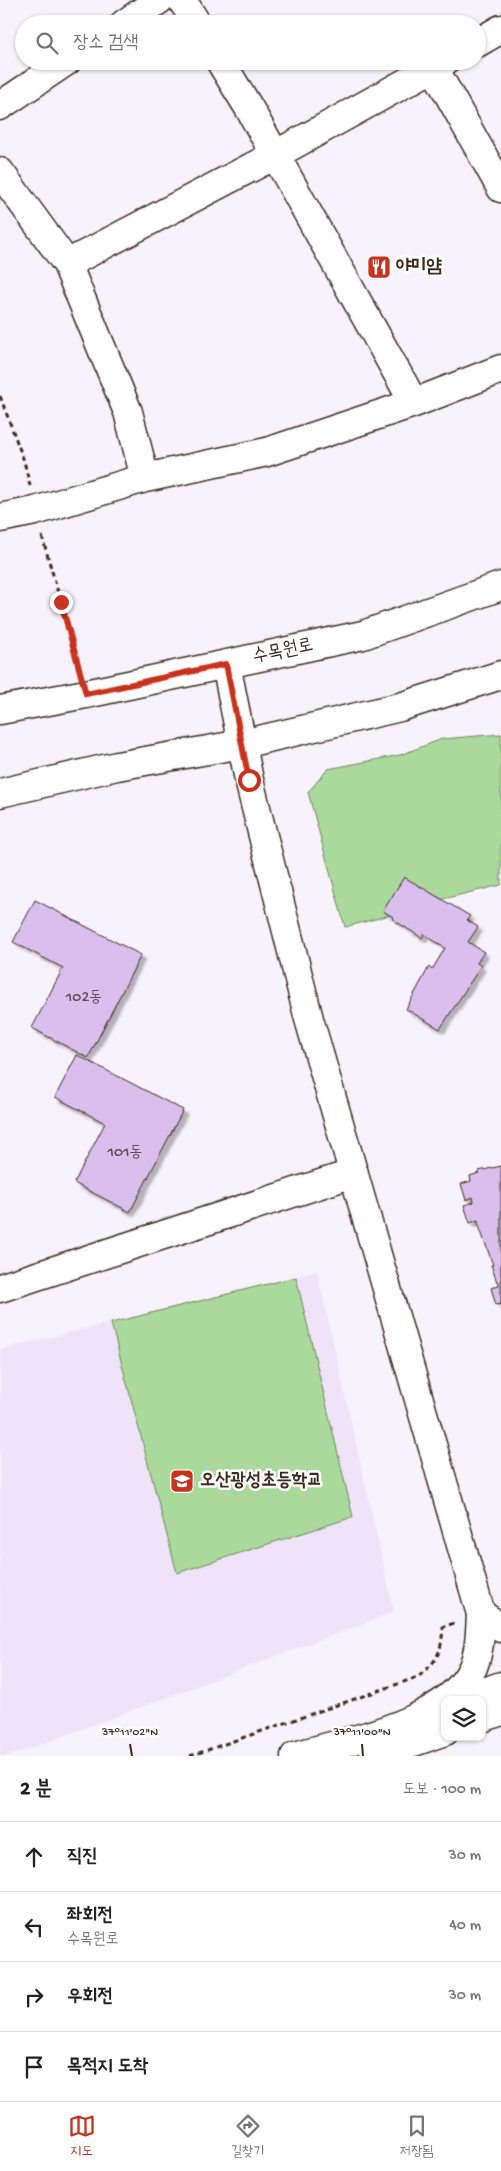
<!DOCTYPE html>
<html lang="ko">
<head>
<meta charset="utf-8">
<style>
  body { margin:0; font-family:"Gochi Hand","Poor Story",sans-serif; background:#f2f2f2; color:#222 }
  .controls { position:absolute; right:15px; bottom:15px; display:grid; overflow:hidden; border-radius:10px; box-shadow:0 1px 4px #0004 }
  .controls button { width:45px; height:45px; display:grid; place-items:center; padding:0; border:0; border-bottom:1px solid #e0e0e0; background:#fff; color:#222; font:25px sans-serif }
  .stop { position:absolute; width:15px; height:15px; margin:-11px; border:4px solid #c8321e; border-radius:50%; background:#fff }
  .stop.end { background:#c8321e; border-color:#fff; box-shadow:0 1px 5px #0008 }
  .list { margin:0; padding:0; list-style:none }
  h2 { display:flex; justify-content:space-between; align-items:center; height:65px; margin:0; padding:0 20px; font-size:21px }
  h2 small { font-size:16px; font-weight:400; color:#767676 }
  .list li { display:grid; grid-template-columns:32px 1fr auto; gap:15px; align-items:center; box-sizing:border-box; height:70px; padding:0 20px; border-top:1px solid #e0e0e0 }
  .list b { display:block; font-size:19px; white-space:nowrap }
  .list p { margin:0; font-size:16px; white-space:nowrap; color:#767676 }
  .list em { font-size:16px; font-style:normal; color:#767676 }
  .icon { flex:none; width:28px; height:28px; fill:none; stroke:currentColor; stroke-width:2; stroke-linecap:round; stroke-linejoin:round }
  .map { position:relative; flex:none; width:501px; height:1756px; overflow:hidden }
  .search { position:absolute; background:#fff; box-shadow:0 1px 4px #0004; left:15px; right:15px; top:15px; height:55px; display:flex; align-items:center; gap:12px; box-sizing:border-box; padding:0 18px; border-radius:28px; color:#767676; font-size:19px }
  .sheet { height:345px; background:#fff }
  nav { display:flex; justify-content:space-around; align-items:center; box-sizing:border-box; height:70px; border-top:1px solid #e0e0e0; background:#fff; font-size:14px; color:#767676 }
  nav a { display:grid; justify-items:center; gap:2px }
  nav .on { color:#c8321e }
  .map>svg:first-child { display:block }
  .built { fill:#efe3f8 }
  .grass { fill:#aada9b; stroke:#72825c }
  .building { fill:#dabfee; stroke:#3b2a1e; filter:url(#shadow) }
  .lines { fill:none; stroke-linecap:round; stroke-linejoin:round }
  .minor-casing { stroke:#3b2a1e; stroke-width:31 }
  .major-casing { stroke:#3b2a1e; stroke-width:31 }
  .path { stroke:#3b2a1e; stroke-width:3; stroke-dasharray:5 4; stroke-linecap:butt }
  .minor { stroke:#fff; stroke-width:28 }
  .major { stroke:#fff; stroke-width:28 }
  .route { stroke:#c8321e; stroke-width:6 }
  .ticks { fill:none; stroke:#3b2a1e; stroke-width:2 }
  .labels { text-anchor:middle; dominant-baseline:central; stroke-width:5; stroke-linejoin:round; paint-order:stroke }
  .number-label { font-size:16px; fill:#634f52 }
  .poi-label { font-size:19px; font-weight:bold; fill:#3b2a1e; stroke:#fff; text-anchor:start }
  .street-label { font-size:19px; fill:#3b2a1e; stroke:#fff }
  .ticks-label { font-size:12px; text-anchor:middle; fill:#3b2a1e; stroke:#fff; stroke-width:5; stroke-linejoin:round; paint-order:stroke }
</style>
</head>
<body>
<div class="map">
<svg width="501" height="1756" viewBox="0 0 501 1756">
  <defs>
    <filter id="shadow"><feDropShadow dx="4.5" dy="4.5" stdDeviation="1" flood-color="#0004"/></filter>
  </defs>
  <rect width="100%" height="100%" fill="#f8f2fc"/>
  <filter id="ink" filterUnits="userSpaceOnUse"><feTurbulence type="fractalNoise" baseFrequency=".02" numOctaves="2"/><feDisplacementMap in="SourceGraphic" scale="10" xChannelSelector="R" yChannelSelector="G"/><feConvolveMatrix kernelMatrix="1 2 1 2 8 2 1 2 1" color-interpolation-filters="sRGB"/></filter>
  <g filter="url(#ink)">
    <path class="built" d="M317 1271 394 1612 10 1756H0V1350Z"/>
    <path class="grass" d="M501 734V885L426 903 383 917 345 927 308 792 328 769 400 755 442 739Z
      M296 1277 353 1517 177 1573 111 1323Z"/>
    <path class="building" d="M404 877 470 916 467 920 478 927 468 942 484 952 477 963 481 966 440 1029 406 1009 429 967 432 970 445 948 424 934 422 938 392 919 393 917 383 911Z
      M35 900 141 955 88 1058 32 1028 63 968 13 942Z
      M77 1055 183 1110 130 1212 74 1183 105 1123 55 1097Z
      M501 1166V1304L496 1305 491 1288 499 1285 498 1282H497L491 1265H493L478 1223V1220L470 1223 464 1205 474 1202 473 1197 466 1200 461 1184 471 1181 470 1176 479 1173V1171Z"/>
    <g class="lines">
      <g class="minor-casing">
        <path id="minor" d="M182 0 197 24
          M124 24 159 0
          M477 43 501 29
          M220 61 249 108 414 403
          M434 68 501 188
          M0 106 67 61
          M0 172 67 264 128 412 145 478
          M67 264 275 155 445 61
          M0 518 35 511 145 478 267 452 414 403 501 369
          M226 664 249 780 309 1019 481 1614C480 1632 480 1650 473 1667 449 1723 349 1740 295 1756
          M0 710 86 694 363 635 501 586
          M0 793 117 766 242 744 400 707 501 675
          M0 1288 354 1173"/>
      </g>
      <g class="major-casing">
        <path id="major" d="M481 1614 501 1628
          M462 1700 501 1686
          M430 1712 445 1706
          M482 1718 501 1711
          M374 1756 445 1731"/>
      </g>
      <path class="path" d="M0 396 24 461 30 486
        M42 536 80 670
        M190 1756 418 1677C438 1660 441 1654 443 1627L454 1623"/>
      <use href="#minor" class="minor"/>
      <use href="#major" class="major"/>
    </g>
  </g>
  <g class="lines" filter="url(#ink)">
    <path class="route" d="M61 602 86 694 226 664 249 780"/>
  </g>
  <path class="ticks" d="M130 1744 132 1756M362 1744 363 1756"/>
  <defs>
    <g id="restaurant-square" transform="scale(1.25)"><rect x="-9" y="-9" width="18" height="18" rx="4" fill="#c8321e" stroke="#fff"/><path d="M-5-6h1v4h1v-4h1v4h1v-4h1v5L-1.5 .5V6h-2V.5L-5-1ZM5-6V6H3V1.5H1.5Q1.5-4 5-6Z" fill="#fff"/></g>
    <g id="school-square" transform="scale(1.25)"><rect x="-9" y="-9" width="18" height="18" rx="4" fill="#c8321e" stroke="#fff"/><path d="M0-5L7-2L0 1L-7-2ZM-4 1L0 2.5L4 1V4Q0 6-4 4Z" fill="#fff"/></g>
  </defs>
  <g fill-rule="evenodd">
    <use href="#restaurant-square" x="379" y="267"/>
    <use href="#school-square" x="182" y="1481"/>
  </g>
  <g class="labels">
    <g class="number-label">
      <text x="84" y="998">102동</text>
      <text x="125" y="1153">101동</text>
    </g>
    <g class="poi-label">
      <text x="396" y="267">야미얌</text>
      <text x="200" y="1481">오산광성초등학교</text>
    </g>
    <g class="street-label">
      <text transform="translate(283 652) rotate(-12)">수목원로</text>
    </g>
  </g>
  <g class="ticks-label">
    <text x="130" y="1735">37°11'02"N</text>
    <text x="362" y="1735">37°11'00"N</text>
  </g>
</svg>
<div class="controls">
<button><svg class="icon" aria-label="layers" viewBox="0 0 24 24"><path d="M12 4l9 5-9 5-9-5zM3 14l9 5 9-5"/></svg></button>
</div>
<div class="stop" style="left:249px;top:780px"></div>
<div class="stop end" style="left:61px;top:602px"></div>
<div class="search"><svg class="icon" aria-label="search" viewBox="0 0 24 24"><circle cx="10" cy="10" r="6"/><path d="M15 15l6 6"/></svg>장소 검색</div>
</div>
<section class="sheet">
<h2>2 분<small>도보 · 100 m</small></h2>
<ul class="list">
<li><svg class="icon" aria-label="ahead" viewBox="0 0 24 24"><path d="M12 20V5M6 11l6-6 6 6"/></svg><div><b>직진</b></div><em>30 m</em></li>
<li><svg class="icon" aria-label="left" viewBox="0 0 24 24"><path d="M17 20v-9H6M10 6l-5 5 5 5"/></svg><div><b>좌회전</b><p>수목원로</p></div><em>40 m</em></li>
<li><svg class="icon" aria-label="right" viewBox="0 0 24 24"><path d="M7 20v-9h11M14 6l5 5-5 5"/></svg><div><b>우회전</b></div><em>30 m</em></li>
<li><svg class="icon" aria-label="arrive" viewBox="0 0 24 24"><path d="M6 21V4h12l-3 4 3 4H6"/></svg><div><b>목적지 도착</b></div></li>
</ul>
</section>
<nav>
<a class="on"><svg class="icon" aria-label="map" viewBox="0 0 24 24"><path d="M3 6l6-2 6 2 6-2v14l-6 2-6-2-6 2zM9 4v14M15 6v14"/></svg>지도</a>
<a><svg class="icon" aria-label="directions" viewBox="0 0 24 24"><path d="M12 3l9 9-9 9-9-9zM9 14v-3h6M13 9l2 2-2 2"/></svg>길찾기</a>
<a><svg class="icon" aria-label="saved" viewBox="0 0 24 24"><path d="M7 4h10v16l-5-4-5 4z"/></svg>저장됨</a>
</nav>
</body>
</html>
